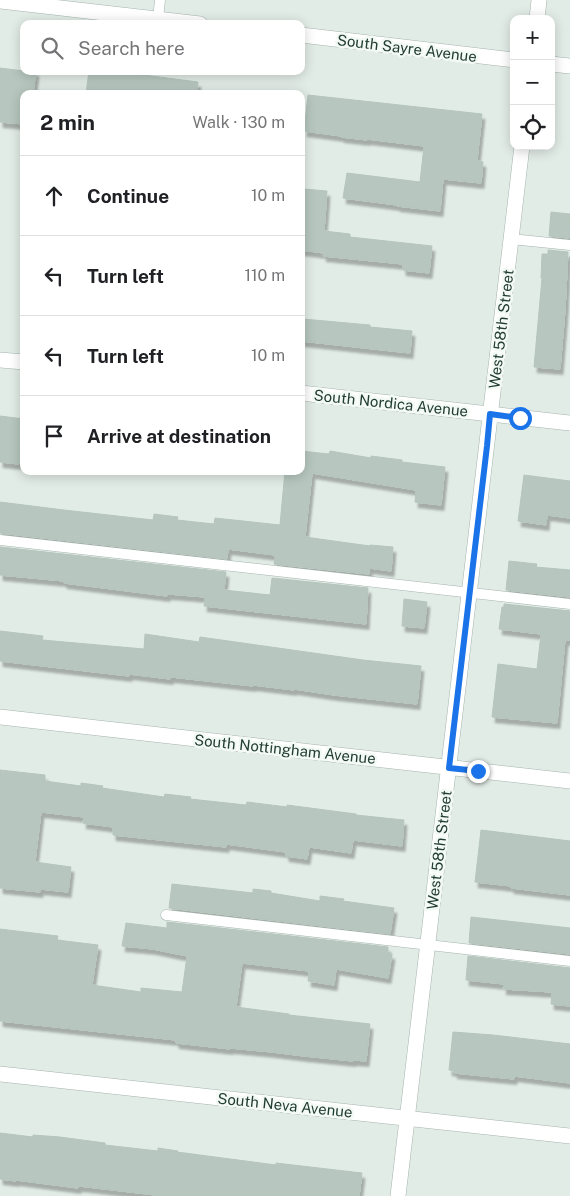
<!DOCTYPE html>
<html lang="en">
<head>
<meta charset="utf-8">
<style>
  body { margin:0; font-family:"Public Sans",sans-serif; background:#f6f6f6; color:#202124 }
  .controls { position:absolute; right:15px; top:15px; display:grid; overflow:hidden; border-radius:10px; box-shadow:0 2px 12px #0003 }
  .controls button { width:45px; height:45px; display:grid; place-items:center; padding:0; border:0; border-bottom:1px solid #e0e0e0; background:#fff; color:#202124; font:25px sans-serif }
  .stop { position:absolute; width:15px; height:15px; margin:-11px; border:4px solid #1a73e8; border-radius:50%; background:#fff }
  .stop.end { background:#1a73e8; border-color:#fff; box-shadow:0 1px 5px #0008 }
  .list { margin:0; padding:0; list-style:none }
  h2 { display:flex; justify-content:space-between; align-items:center; height:65px; margin:0; padding:0 20px; font-size:21px }
  h2 small { font-size:16px; font-weight:400; color:#757577 }
  .list li { display:grid; grid-template-columns:32px 1fr auto; gap:15px; align-items:center; box-sizing:border-box; height:80px; padding:0 20px; border-top:1px solid #e0e0e0 }
  .list b { display:block; font-size:19px; white-space:nowrap }
  .list em { font-size:16px; font-style:normal; color:#757577 }
  .icon { flex:none; width:28px; height:28px; fill:none; stroke:currentColor; stroke-width:2; stroke-linecap:round; stroke-linejoin:round }
  .map { position:relative; flex:none; width:570px; height:1196px; overflow:hidden }
  .search { position:absolute; background:#fff; box-shadow:0 2px 12px #0003; left:20px; top:20px; width:285px; height:55px; display:flex; align-items:center; gap:12px; box-sizing:border-box; padding:0 18px; border-radius:10px; color:#757577; font-size:19px }
  .panel { position:absolute; background:#fff; box-shadow:0 2px 12px #0003; left:20px; top:90px; width:285px; height:385px; border-radius:10px }
  .map>svg:first-child { display:block }
  .building { fill:#b7c7bf; stroke:#b5c5bd; filter:url(#shadow) }
  .lines { fill:none; stroke-linecap:round; stroke-linejoin:round }
  .service-casing { stroke:#a5b4ad; stroke-width:11 }
  .minor-casing { stroke:#a5b4ad; stroke-width:16 }
  .service { stroke:#fff; stroke-width:10 }
  .minor { stroke:#fff; stroke-width:15 }
  .route { stroke:#1a73e8; stroke-width:6 }
  .labels { text-anchor:middle; dominant-baseline:central; stroke-width:5; stroke-linejoin:round; paint-order:stroke }
  .street-label { font-size:15px; fill:#223d33; stroke:#f3f9f5 }
</style>
</head>
<body>
<div class="map">
<svg width="570" height="1196" viewBox="0 0 570 1196">
  <defs>
    <filter id="shadow"><feDropShadow dx="3" dy="5.5" stdDeviation="1" flood-color="#0004"/></filter>
  </defs>
  <rect width="100%" height="100%" fill="#e2ece7"/>
  <path class="building" d="M0 68 24 71H36L33 94H24V124L0 122Z
    M89 71H113L198 82 197 94H86Z
    M308 95 482 114 477 160 483 162 481 183 443 179 440 211 397 206V205L343 198 347 173 420 182 424 146 367 139V140L341 137V136L304 131Z
    M304 189 327 191 324 231 350 234V237L432 246 429 273 403 270V264L323 256 324 253 301 250V211Z
    M551 212 570 214 569 238 549 236Z
    M548 250 568 252 565 310 560 369 534 367 542 278H541L542 254H548Z
    M303 319 370 325V327L412 331 410 353 301 341Z
    M0 416 24 419 19 464 0 462Z
    M301 451 329 454 330 451 371 458V456L402 460V462L445 467 441 505 415 502 416 490 312 473 305 537 370 546V545L393 547 391 571 369 568V574L274 564 275 555 228 549 227 559 0 533V502L64 510 153 520 154 514 178 517 177 520 214 524 215 518 280 525 285 471H302Z
    M524 475 570 481V518L547 515 546 525 518 521Z
    M0 547 226 572 224 590 270 595 272 578 368 588 366 624 204 606 205 597 168 594 167 596 64 583V581L0 575Z
    M509 561 537 564 536 567 570 570V597L506 590Z
    M404 599 427 602 424 628 402 626Z
    M504 604 570 611V640H565L557 723 492 717 498 664 537 669 541 634 499 629 502 607H504Z
    M0 631 43 636 42 640 144 649 145 634 199 642 200 637 363 660 421 666 417 704 334 695 294 689V690L253 685V686L171 677 170 679 129 674V676L0 661Z
    M0 770 45 775V781L81 786V783L103 786 102 788 164 797 165 794 191 797 190 799 246 805 247 802 287 807V805L356 814V815L404 820 402 846 353 840 351 853 309 847 307 859 286 856V852L226 844V847L113 835V827L83 823 84 817 41 812 35 862 71 867 68 892 40 889V892L0 888Z
    M481 830 570 841V895L511 888V886L475 882Z
    M172 884 253 893V889L271 891V893L320 901V896L344 899 343 901 394 908 390 934 169 908Z
    M471 917 570 928V954L469 943Z
    M167 922 388 947V954H392L388 978 336 969 334 985 308 981 309 971 242 963 236 1007 289 1014V1015L370 1024 366 1061 354 1060 353 1061 304 1056 272 1052 230 1048V1049L176 1043V1040L0 1021V929L58 936 57 940 98 945 92 985 141 992V988L182 992 187 956 153 949 122 946 126 923 167 928Z
    M468 956 570 968V1006L551 1004 552 992 503 989 504 984 466 980Z
    M453 1032 493 1035 570 1044V1083L514 1076V1079L454 1073 455 1071 449 1070Z
    M0 1133 33 1137V1135L60 1137 105 1143V1145L158 1151V1148L178 1151 177 1152 276 1165V1163L362 1173 359 1196H164L79 1186 78 1188 16 1180V1181L0 1179Z"/>
  <g class="lines">
    <g class="service-casing">
      <path id="service" d="M158 19 160 0
        M511 239 570 245
        M0 540 570 604
        M166 915 570 961"/>
    </g>
    <g class="minor-casing">
      <path id="minor" d="M0 1 200 24
        M537 19 539 0
        M301 35 514 60
        M551 64 570 66
        M0 360 24 362
        M301 393 570 423
        M0 717 570 781
        M0 1074 570 1136
        M398 1196 522 146"/>
    </g>
    <use href="#service" class="service"/>
    <use href="#minor" class="minor"/>
  </g>
  <g class="lines">
    <path class="route" d="M478 771 449 768 487 446 490 414 520 418"/>
  </g>
  <g class="labels">
    <g class="street-label">
      <text transform="translate(407 48) rotate(7)">South Sayre Avenue</text>
      <text transform="translate(501 329) rotate(-83)">West 58th Street</text>
      <text transform="translate(391 403) rotate(6)">South Nordica Avenue</text>
      <text transform="translate(285 749) rotate(6)">South Nottingham Avenue</text>
      <text transform="translate(439 850) rotate(-83)">West 58th Street</text>
      <text transform="translate(285 1105) rotate(6)">South Neva Avenue</text>
    </g>
  </g>
</svg>
<div class="controls">
<button>+</button>
<button>−</button>
<button><svg class="icon" aria-label="locate" viewBox="0 0 24 24"><circle cx="12" cy="12" r="6"/><path d="M12 2v4M12 18v4M2 12h4M18 12h4"/></svg></button>
</div>
<div class="stop" style="left:520px;top:418px"></div>
<div class="stop end" style="left:478px;top:771px"></div>
<div class="search"><svg class="icon" aria-label="search" viewBox="0 0 24 24"><circle cx="10" cy="10" r="6"/><path d="M15 15l6 6"/></svg>Search here</div>
<section class="panel">
<h2>2 min<small>Walk · 130 m</small></h2>
<ul class="list">
<li><svg class="icon" aria-label="ahead" viewBox="0 0 24 24"><path d="M12 20V5M6 11l6-6 6 6"/></svg><div><b>Continue</b></div><em>10 m</em></li>
<li><svg class="icon" aria-label="left" viewBox="0 0 24 24"><path d="M17 20v-9H6M10 6l-5 5 5 5"/></svg><div><b>Turn left</b></div><em>110 m</em></li>
<li><svg class="icon" aria-label="left" viewBox="0 0 24 24"><path d="M17 20v-9H6M10 6l-5 5 5 5"/></svg><div><b>Turn left</b></div><em>10 m</em></li>
<li><svg class="icon" aria-label="arrive" viewBox="0 0 24 24"><path d="M6 21V4h12l-3 4 3 4H6"/></svg><div><b>Arrive at destination</b></div></li>
</ul>
</section>
</div>
</body>
</html>
